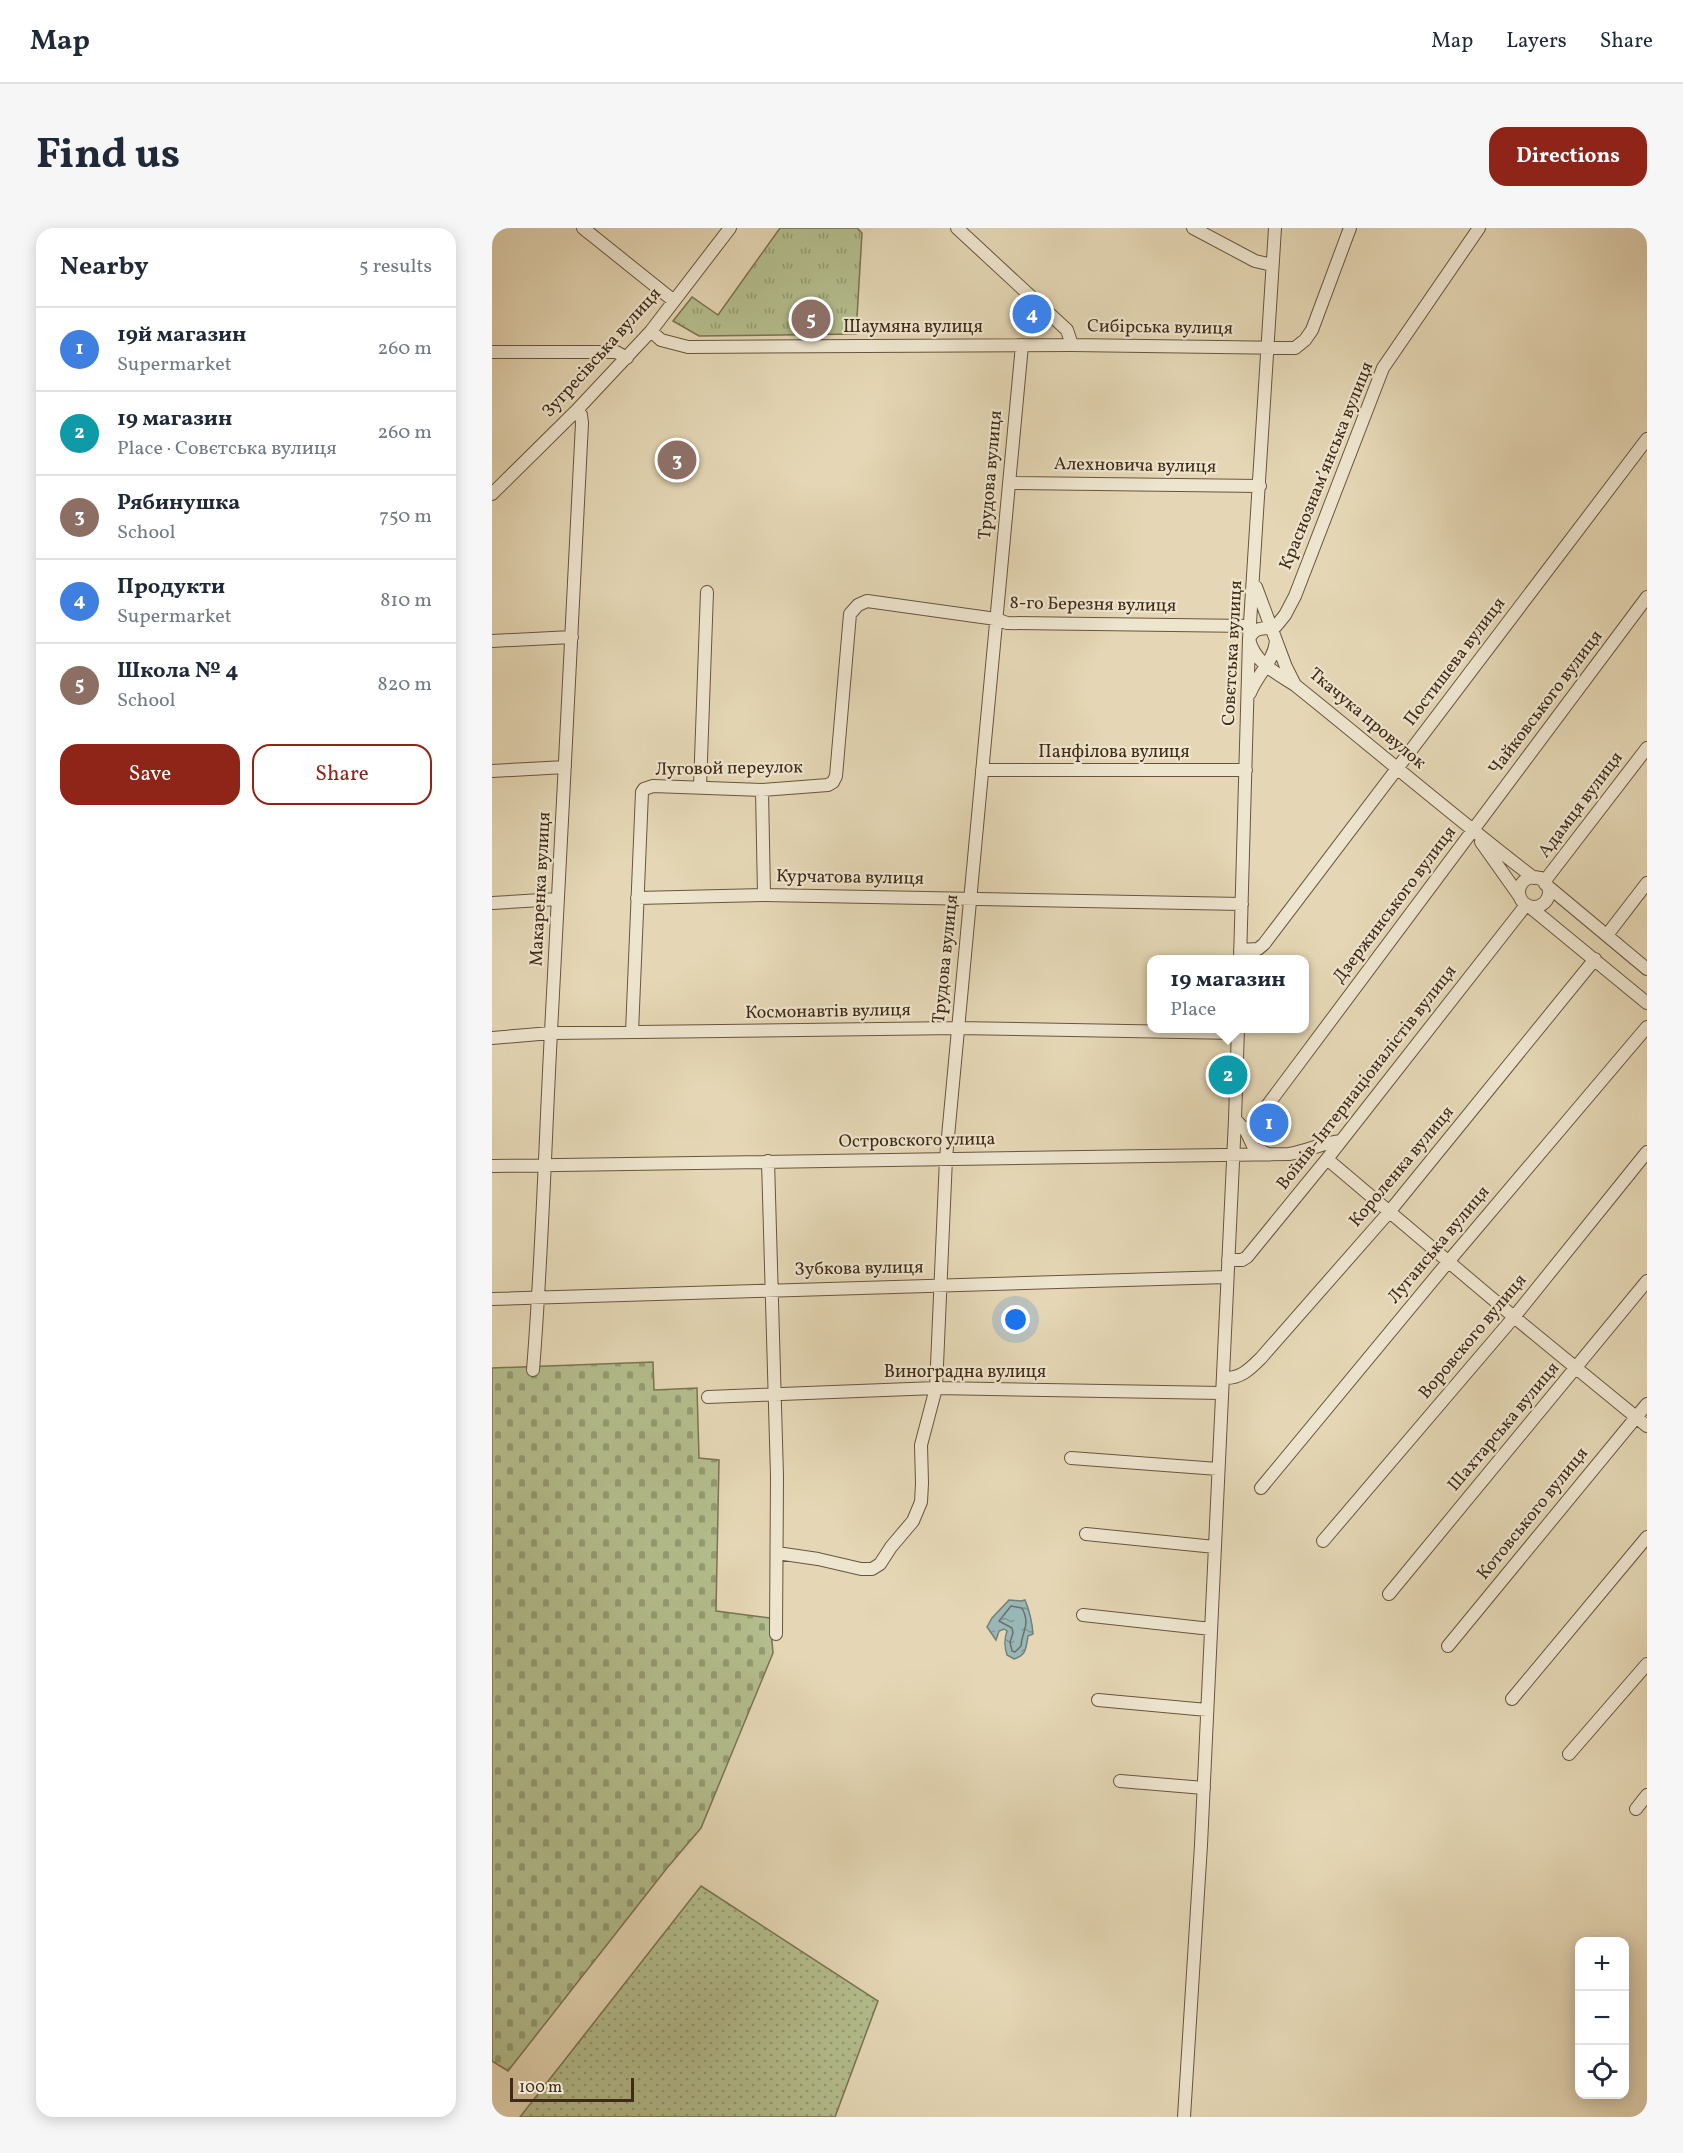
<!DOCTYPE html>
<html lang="en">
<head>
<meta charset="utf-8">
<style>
  body { margin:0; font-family:Vollkorn,serif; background:#f6f6f7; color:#1f2937 }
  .controls { position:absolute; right:18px; bottom:18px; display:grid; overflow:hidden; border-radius:12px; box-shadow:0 3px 15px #0003 }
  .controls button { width:54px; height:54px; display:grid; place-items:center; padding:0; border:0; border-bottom:2px solid #e0e1e3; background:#fff; color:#1f2937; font:30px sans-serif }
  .scale { position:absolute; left:18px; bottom:15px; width:124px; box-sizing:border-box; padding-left:6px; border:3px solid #3f2a16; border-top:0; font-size:16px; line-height:21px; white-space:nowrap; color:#3f2a16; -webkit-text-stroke:4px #eee5cf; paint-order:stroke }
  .you { position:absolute; left:524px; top:1092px; width:21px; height:21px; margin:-15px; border:4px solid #fff; border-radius:50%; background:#1a73e8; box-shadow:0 0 0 9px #1a73e833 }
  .badge { display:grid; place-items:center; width:39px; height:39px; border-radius:50%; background:#8f2418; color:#fff; font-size:20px; font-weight:700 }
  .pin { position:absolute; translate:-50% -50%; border:3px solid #fff; box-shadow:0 2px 6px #0006 }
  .popup { position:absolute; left:655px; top:727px; width:162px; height:78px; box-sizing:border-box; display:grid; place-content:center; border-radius:12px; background:#fff; filter:drop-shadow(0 2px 4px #0005); font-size:20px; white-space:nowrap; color:#747a83 }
  .popup b { font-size:22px; color:#1f2937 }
  .popup::after { content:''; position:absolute; left:50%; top:100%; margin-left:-12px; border:12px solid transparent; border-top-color:#fff }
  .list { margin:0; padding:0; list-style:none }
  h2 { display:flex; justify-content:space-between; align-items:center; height:78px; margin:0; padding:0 24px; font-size:26px }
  h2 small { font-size:20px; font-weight:400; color:#747a83 }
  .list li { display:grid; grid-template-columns:39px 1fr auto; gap:18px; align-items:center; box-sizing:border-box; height:84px; padding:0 24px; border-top:2px solid #e0e1e3 }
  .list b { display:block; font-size:22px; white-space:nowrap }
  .list p { margin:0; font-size:20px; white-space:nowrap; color:#747a83 }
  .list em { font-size:20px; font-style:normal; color:#747a83 }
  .actions { display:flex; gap:12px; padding:18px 24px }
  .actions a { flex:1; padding:14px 0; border:2px solid #8f2418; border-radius:18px; text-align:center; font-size:21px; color:#8f2418 }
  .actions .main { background:#8f2418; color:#fff }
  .icon { flex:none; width:33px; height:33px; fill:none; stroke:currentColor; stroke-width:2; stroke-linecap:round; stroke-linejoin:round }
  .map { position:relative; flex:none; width:1155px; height:1889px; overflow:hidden; border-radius:18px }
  header { display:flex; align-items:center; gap:36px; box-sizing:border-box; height:84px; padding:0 30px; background:#fff; border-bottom:2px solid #e0e1e3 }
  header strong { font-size:28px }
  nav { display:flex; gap:33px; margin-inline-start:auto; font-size:21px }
  .intro { display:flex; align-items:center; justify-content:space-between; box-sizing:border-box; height:144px; padding:0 36px }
  h1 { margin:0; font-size:42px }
  .button { padding:15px 27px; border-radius:18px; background:#8f2418; color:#fff; font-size:21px; font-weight:700 }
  main { display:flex; gap:36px; padding:0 36px }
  aside { flex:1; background:#fff; border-radius:18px; box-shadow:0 3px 15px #0003 }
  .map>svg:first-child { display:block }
  .cemetery { fill:url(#cemetery-stones); stroke:#7a7452; stroke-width:1.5 }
  .park { fill:url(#park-tufts); stroke:#7a7452; stroke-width:1.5 }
  .garden { fill:url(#garden-dots); stroke:#7a7452; stroke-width:1.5 }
  .water { fill:url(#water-ripples); stroke:#757f77; stroke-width:1.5 }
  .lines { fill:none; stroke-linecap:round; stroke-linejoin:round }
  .shore { stroke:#6c7066; stroke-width:1.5 }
  .minor-casing { stroke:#68553e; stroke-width:14 }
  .minor { stroke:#eee5cf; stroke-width:12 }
  .labels { text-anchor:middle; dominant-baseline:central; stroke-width:4.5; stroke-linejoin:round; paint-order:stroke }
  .street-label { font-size:18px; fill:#3f2a16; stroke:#eee5cf }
</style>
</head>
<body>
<header>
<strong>Map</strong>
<nav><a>Map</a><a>Layers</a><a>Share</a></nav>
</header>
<div class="intro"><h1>Find us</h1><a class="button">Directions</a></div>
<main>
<aside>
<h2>Nearby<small>5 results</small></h2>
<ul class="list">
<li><span class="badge" style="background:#3f7fe0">1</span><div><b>19й магазин</b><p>Supermarket</p></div><em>260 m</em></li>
<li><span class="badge" style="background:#0f9aa8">2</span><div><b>19 магазин</b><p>Place · Совєтська вулиця</p></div><em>260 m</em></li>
<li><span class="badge" style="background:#8d6e63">3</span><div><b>Рябинушка</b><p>School</p></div><em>750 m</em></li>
<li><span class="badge" style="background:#3f7fe0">4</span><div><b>Продукти</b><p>Supermarket</p></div><em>810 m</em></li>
<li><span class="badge" style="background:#8d6e63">5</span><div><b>Школа № 4</b><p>School</p></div><em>820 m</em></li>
</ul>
<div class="actions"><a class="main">Save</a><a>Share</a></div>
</aside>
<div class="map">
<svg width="1155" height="1889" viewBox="0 0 1155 1889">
  <defs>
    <pattern id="cemetery-stones" width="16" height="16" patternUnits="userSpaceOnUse" patternTransform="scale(1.5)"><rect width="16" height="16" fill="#b4be8e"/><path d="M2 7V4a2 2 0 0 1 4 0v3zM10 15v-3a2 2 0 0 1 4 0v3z" fill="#949b73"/></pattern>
    <pattern id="park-tufts" width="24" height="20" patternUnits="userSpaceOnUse" patternTransform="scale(1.5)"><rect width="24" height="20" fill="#b4be8e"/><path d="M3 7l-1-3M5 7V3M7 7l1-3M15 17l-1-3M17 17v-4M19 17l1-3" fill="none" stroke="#949b73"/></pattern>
    <pattern id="garden-dots" width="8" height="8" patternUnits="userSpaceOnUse" patternTransform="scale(1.5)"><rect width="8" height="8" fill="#b4be8e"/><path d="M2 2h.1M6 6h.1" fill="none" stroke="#949b73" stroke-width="1.8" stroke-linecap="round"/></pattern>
    <pattern id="water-ripples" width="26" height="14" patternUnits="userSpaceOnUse" patternTransform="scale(1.5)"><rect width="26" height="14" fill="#99b7b7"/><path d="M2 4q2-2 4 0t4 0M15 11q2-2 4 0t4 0" fill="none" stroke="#7e9594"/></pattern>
  </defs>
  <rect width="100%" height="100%" fill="#e5d7b5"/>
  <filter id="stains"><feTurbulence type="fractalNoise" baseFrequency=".00333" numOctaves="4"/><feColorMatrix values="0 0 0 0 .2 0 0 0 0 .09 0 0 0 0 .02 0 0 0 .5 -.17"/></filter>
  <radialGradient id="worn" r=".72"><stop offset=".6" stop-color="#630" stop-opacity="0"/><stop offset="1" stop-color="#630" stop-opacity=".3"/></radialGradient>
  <path class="cemetery" d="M161 1134 162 1162 205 1160 207 1230 227 1232 224 1383 278 1390 281 1425 209 1600 175 1640 16 1843 0 1833V1140Z"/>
  <path class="park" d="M288 0H365L370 5 364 106 207 108 181 93 200 69 226 87Z"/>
  <path class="garden" d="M209 1658 386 1773 343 1889H28Z"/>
  <path class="water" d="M517 1372 529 1373 533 1372C538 1384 540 1392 541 1406L536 1408C534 1419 535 1427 522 1431L515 1427C512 1418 512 1412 515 1403L512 1401 507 1403 504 1412 495 1399 500 1390Z"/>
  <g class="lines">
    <path class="shore" d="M519 1378 530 1380C539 1397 530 1402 529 1418L523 1424 520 1423 518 1414 521 1405 520 1400 507 1393Z"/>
    <g class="minor-casing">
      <path id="minor" d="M91 0 182 73
        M465 0 575 102 580 117
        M701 0 763 33 780 37
        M159 103 169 112 196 119 580 117 803 120 813 112 820 102 858 0
        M0 124H124L135 130
        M517 255 768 258
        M0 266 84 183 159 103 238 0
        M764 359 794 439 803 457C883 521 961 588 1042 650
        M0 413 80 409
        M803 457C784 445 762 434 757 411 764 396 772 403 784 398L793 387 803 368 891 140 987 0
        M758 465C765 447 782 433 784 413
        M490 542H754
        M0 543 73 539
        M208 559 215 364
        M270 562 272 667
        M989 614 1028 669
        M1027 664a15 15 0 1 1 30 0a15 15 0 1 1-30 0Z
        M1048 651 1055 650 1155 520
        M1053 656 1155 741
        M145 670 272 667 750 676
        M0 675 66 671
        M1038 679 1155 775
        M1115 707 1155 655
        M748 722 766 721 772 716 1155 211
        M748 732 757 411 783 0
        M140 804 150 564 152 561 161 558 270 562 336 557 341 554 344 548 358 386 366 377 375 373 504 391 515 395 758 398
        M0 810 59 805 465 800 745 805
        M743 891 754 903 760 898 1155 369
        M754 903 762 920 774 925
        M835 931 1022 1089 1155 1198
        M276 933 285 1248 284 1406
        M0 938 797 926C816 923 832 914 849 913
        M736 1032H750L755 1029 835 931 1034 677
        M0 1071 735 1049
        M41 1142C50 1030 53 917 59 804 69 601 81 398 90 195L89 187 84 183
        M731 1150C748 1151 757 1142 769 1130L898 983 1103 731
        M216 1169 444 1160 730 1165
        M579 1230 726 1241
        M769 1260 956 1034 1155 799
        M594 1306 723 1319
        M831 1313 1022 1089 1155 924
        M285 1325 326 1331 369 1341H380L388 1336 399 1319 421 1293 429 1274 430 1255 429 1217 444 1160 454 930 530 117
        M897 1366 1155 1053
        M591 1387 719 1401
        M956 1418 1155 1176
        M1020 1471 1155 1309
        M606 1472 715 1482
        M1077 1526 1155 1436
        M628 1553 712 1560
        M1144 1581 1155 1567
        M692 1889 709 1617 743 891 746 800"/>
    </g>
    <use href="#minor" class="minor"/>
  </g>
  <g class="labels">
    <g class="street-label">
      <text x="421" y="99">Шаумяна вулиця</text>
      <text transform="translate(668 100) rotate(1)">Сибірська вулиця</text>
      <text transform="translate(110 125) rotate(-48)">Зугресівська вулиця</text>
      <text transform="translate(643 238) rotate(1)">Алехновича вулиця</text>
      <text transform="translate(835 238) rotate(-68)">Краснознамʼянська вулиця</text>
      <text transform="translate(499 247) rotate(-85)">Трудова вулиця</text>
      <text transform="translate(601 377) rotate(1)">8-го Березня вулиця</text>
      <text transform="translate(741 425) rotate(-87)">Совєтська вулиця</text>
      <text transform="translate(963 434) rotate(-53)">Постишева вулиця</text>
      <text transform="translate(1054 475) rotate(-53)">Чайковського вулиця</text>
      <text transform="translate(875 491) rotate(40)">Ткачука провулок</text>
      <text x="622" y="524">Панфілова вулиця</text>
      <text transform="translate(237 541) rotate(-1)">Луговой переулок</text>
      <text transform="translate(1089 577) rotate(-53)">Адамця вулиця</text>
      <text transform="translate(358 650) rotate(1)">Курчатова вулиця</text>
      <text transform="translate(49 661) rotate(-87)">Макаренка вулиця</text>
      <text transform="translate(903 677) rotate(-53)">Дзержинського вулиця</text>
      <text transform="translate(454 731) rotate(-84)">Трудова вулиця</text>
      <text transform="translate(336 784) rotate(-1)">Космонавтів вулиця</text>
      <text transform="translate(875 850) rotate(-52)">Воїнів-Інтернаціоналістів вулиця</text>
      <text transform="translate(425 913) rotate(-1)">Островского улица</text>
      <text transform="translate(910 939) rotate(-50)">Короленка вулиця</text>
      <text transform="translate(947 1017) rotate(-50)">Луганська вулиця</text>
      <text transform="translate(367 1041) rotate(-1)">Зубкова вулиця</text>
      <text transform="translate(981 1109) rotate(-50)">Воровского вулиця</text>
      <text x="473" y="1144">Виноградна вулиця</text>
      <text transform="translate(1012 1199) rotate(-50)">Шахтарська вулиця</text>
      <text transform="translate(1041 1286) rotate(-51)">Котовського вулиця</text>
    </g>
  </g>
  <rect width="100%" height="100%" filter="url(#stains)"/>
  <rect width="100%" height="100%" fill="url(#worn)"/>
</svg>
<div class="controls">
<button>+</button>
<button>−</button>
<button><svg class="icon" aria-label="locate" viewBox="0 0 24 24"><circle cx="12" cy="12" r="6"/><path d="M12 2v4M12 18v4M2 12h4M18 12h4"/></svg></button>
</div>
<div class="scale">100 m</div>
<div class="you"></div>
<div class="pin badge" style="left:777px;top:895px;background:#3f7fe0">1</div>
<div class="pin badge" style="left:736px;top:847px;background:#0f9aa8">2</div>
<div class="popup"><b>19 магазин</b>Place</div>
<div class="pin badge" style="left:185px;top:232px;background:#8d6e63">3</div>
<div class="pin badge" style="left:540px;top:86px;background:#3f7fe0">4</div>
<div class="pin badge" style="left:319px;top:91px;background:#8d6e63">5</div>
</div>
</main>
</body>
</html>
